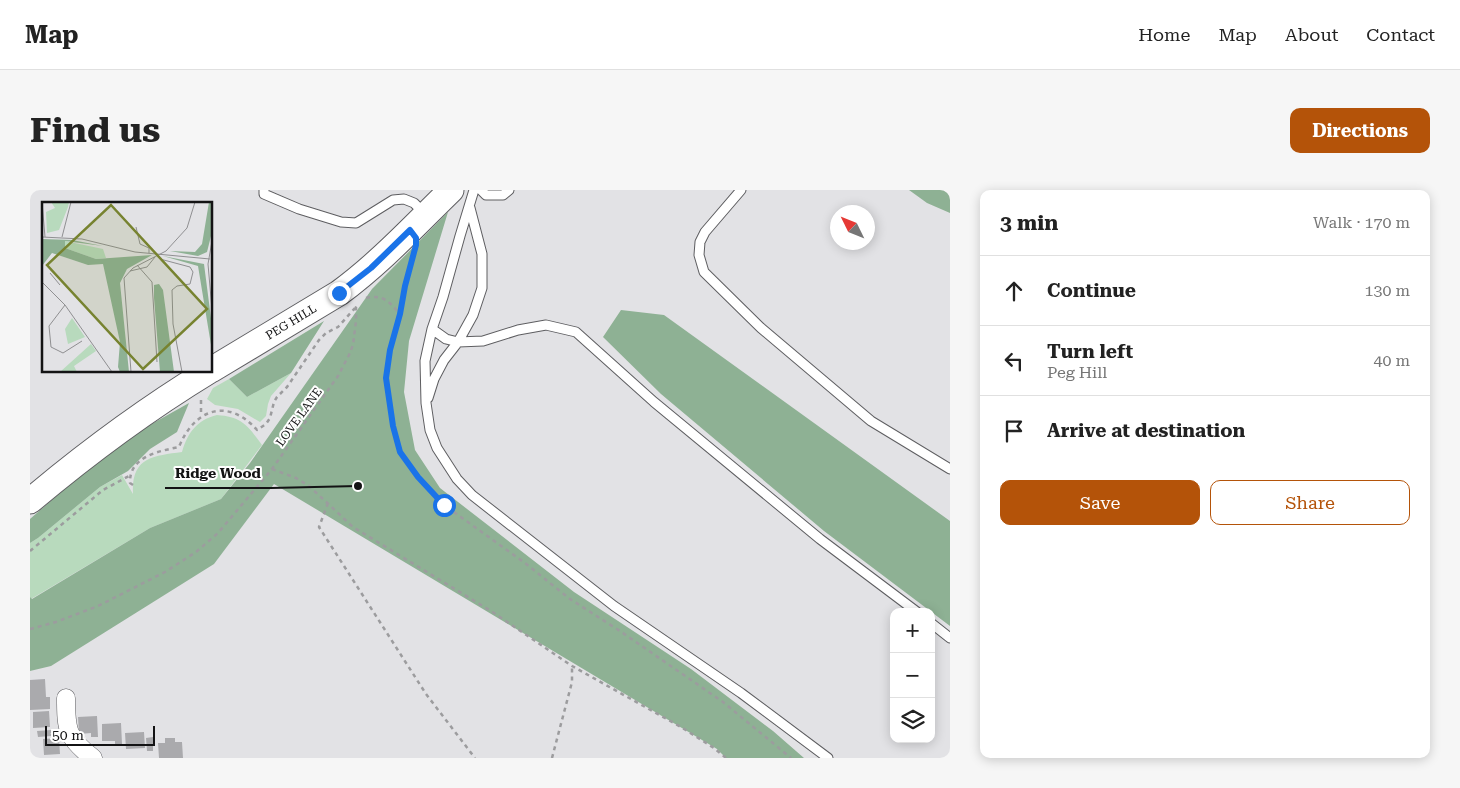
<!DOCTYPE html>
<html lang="en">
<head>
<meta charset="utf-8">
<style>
  body { margin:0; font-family:"Roboto Serif",serif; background:#f6f6f6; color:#222 }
  .controls { position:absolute; right:15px; bottom:15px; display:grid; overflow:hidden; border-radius:10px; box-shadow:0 2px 12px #0003 }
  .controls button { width:45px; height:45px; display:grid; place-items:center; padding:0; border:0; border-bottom:1px solid #e0e0e0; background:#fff; color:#222; font:25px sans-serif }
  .compass { position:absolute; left:800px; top:15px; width:45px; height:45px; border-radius:50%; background:#fff; box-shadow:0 2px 12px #0003; rotate:313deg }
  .scale { position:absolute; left:15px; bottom:12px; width:110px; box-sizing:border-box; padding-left:5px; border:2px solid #131314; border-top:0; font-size:14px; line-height:18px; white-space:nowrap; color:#131314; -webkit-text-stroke:4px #fff; paint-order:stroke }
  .stop { position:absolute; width:15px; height:15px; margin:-11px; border:4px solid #1a73e8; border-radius:50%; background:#fff }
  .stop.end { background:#1a73e8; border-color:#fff; box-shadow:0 1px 5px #0008 }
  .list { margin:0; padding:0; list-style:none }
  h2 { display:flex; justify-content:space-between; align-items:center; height:65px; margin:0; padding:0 20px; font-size:21px }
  h2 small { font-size:16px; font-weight:400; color:#767676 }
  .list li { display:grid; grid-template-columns:32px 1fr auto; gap:15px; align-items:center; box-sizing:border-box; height:70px; padding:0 20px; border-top:1px solid #e0e0e0 }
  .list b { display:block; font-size:19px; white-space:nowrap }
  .list p { margin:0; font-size:16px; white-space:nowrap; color:#767676 }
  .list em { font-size:16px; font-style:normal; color:#767676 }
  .actions { display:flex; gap:10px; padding:15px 20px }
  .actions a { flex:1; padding:11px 0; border:1px solid #b45309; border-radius:10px; text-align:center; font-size:18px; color:#b45309 }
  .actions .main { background:#b45309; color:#fff }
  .icon { flex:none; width:28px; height:28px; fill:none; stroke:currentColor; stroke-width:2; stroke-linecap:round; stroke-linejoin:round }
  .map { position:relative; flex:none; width:920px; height:568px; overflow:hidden; border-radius:10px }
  header { display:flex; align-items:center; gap:30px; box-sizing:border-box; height:70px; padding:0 25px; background:#fff; border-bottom:1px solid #e0e0e0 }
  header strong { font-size:24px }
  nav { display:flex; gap:28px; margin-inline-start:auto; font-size:18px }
  .intro { display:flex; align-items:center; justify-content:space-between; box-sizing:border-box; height:120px; padding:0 30px }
  h1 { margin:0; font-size:35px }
  .button { padding:12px 22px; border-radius:10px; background:#b45309; color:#fff; font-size:18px; font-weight:700 }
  main { display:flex; gap:30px; padding:0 30px }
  aside { flex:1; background:#fff; border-radius:10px; box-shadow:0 2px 12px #0003 }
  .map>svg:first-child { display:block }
  .green { fill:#b8dabd }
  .forest { fill:#8eb194 }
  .building { fill:#aaaaad }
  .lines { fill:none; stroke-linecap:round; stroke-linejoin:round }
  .service-casing { stroke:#5e5e61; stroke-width:11 }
  .minor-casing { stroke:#5e5e61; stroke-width:19 }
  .secondary-casing { stroke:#5e5e61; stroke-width:27 }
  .path { stroke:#9c9c9e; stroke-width:2.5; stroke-dasharray:4 4; stroke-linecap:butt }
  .service { stroke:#fff; stroke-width:9 }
  .minor { stroke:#fff; stroke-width:18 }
  .secondary { stroke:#fff; stroke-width:25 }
  .route { stroke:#1a73e8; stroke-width:6 }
  .labels { text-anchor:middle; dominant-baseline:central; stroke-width:4; stroke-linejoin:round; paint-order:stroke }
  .street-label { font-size:12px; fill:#131314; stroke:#fff }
  .inset-road { fill:none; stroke:#8f8f91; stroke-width:1 }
  .view { fill:#778330; fill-opacity:0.15; stroke:#778330; stroke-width:2.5 }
  .inset-edge { fill:none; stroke:#131314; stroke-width:2.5 }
  .leader { fill:none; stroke:#131314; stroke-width:2 }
  .callout-dot { fill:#131314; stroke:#fff; stroke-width:2 }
  .callout-label { font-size:14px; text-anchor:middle; font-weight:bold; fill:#131314; stroke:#fff; stroke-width:4; stroke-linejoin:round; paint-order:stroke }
</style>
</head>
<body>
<header>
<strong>Map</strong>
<nav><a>Home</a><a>Map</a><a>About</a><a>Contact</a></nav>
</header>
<div class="intro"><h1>Find us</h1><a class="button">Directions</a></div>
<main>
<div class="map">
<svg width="920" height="568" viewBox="0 0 920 568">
  <rect width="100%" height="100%" fill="#e2e2e5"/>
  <path class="green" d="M261 183 241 206 238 214 236 226 230 232 208 219 185 215 177 209 183 198 199 189 217 207Z
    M187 225C213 227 218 236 232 255L191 309 120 338 1 409 0 407V353L8 348 70 297 92 285 103 304C101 267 123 266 152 262 158 242 167 230 187 225Z"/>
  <path class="forest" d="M879 0H920V23L897 13Z
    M418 22 379 151 374 202 385 260 410 298 544 402 661 479 743 541 774 568H696L687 559 244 294 184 374 21 476 0 481V407L2 409 120 338 191 309 220 273 342 99Z
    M591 120 634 125 920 331V436L794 341 631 204 573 147Z
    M294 131 261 183 217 207 199 189Z
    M159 213 147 242 120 259 98 281 70 297 8 348 0 353V329L55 281 109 241Z"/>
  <path class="building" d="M15 489 16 507H20V519L0 520V490Z
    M19 521 20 537 3 538V522Z
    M67 526 68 547H61V543L49 544 48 527Z
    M91 533 92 554H85V551H72V534Z
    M21 540V546L8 547 7 541Z
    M114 542 115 558 96 559 95 543Z
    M123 547V561H117L116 548Z
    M29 548 30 564 14 565 13 549Z
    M135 548H145V552H152L153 568H129L128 553H135Z"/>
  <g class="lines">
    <g class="service-casing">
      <path id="service" d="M234 0V4L269 19 311 32 326 33 363 10 374 9 384 13 395 24
        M444 0 430 46 413 107 402 139 395 171 396 213 400 240 407 258 427 289 442 305 584 416 711 503 798 568
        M451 0 456 5H473L479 0
        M711 0 675 42 670 52 669 65 674 82 731 138 841 231 920 279
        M402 139 416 149 428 152 453 151 488 140 516 135 546 142 624 212 790 349 887 422
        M398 208 404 189 414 170 428 152 443 125 452 98V64L440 18
        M901 433 920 448"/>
    </g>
    <g class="minor-casing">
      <path id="minor" d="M36 508C36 540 37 548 63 568"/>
    </g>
    <g class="secondary-casing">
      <path id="secondary" d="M181 180 309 103C350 73 385 35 421 0
        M0 311C57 263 115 220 179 181"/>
    </g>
    <path class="path" d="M382 67 375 96 370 124 360 160 356 187 363 235 371 262 388 287 414 315 495 373 540 409 590 441 693 512 761 568
      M336 108C354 104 359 112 370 124
      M171 210V226
      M242 279 266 288 279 296 323 337 461 421 542 476 651 537 684 558 696 568
      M103 295 100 293C99 266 130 261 149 257 164 219 198 207 227 240L236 234 240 228 244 212 247 207 257 197 289 150 296 143 308 137 325 118
      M298 313 289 337 396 504 445 568
      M0 361 73 300 99 286
      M0 439 26 432 68 416 135 382 166 362 188 343 242 279 308 186 319 165 323 155 326 131V117L327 115
      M522 568 542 492V477"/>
    <use href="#service" class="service"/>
    <use href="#minor" class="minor"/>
    <use href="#secondary" class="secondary"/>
  </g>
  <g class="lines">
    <path class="route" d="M309 103 341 78 380 40 386 48V55L375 96 370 124 360 160 356 188 363 236 370 262 388 287 414 315"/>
  </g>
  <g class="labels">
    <g class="street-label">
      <text transform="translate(261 132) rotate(-31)">PEG HILL</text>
      <text transform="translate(269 227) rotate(-54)">LOVE LANE</text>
    </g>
  </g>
  <g transform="translate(12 12)">
    <rect width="170" height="170" fill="#e2e2e5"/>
    <path d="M9 0H27L26 5 17 28 5 31 4 10 13 6ZM23 39 61 47 64 56 54 57 23 46ZM30 116 43 135 26 142 23 127ZM49 142 54 149 32 164 35 170H18Z" fill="#b8dabd"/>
    <path d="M167 0H170V30L165 50 156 54 128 49 153 50 160 42ZM0 37 30 38 61 44 23 39V46L54 57 110 53 85 67 78 81 87 170H78L76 165 78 140 61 62 46 63 10 51 0 64ZM121 54 162 62 170 124V149L156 64ZM117 82 121 88 132 170H118L112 96V83Z" fill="#8eb194"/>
    <path class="inset-road" d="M0 0 3 35M94 25 98 42 107 46V51M0 35 40 37 93 50 168 57M20 35 29 0M170 39 166 62 170 108M116 53 118 57 148 65 151 70 148 82 135 84 130 88 131 122 140 170M95 63 110 80 115 160M88 69 105 65 113 55M8 71 18 83M0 80 23 103 70 170M23 103 7 124 9 145 21 151 40 139M89 170 82 76 91 66 124 49 145 26 153 0"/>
    <path class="view" d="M69 3 165 107 101 167 5 63Z"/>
    <rect width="170" height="170" class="inset-edge"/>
  </g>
  <path class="leader" d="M328 296L241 298H135"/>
  <circle class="callout-dot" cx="328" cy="296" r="5"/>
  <g class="callout-label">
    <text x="188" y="288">Ridge Wood</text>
  </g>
</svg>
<div class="controls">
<button>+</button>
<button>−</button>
<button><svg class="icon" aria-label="layers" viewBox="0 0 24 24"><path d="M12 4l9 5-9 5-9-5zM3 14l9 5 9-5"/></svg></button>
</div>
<svg class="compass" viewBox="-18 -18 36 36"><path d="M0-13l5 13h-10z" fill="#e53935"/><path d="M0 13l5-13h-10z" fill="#767676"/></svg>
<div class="scale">50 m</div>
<div class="stop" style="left:414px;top:315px"></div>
<div class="stop end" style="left:309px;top:103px"></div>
</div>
<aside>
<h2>3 min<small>Walk · 170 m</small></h2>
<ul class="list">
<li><svg class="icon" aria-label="ahead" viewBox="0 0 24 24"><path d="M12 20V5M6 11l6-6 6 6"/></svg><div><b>Continue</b></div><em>130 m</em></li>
<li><svg class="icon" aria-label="left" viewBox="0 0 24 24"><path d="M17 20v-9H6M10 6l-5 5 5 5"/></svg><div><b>Turn left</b><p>Peg Hill</p></div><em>40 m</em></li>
<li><svg class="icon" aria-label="arrive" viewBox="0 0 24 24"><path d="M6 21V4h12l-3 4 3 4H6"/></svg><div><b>Arrive at destination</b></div></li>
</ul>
<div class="actions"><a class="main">Save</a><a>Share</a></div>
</aside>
</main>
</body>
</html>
